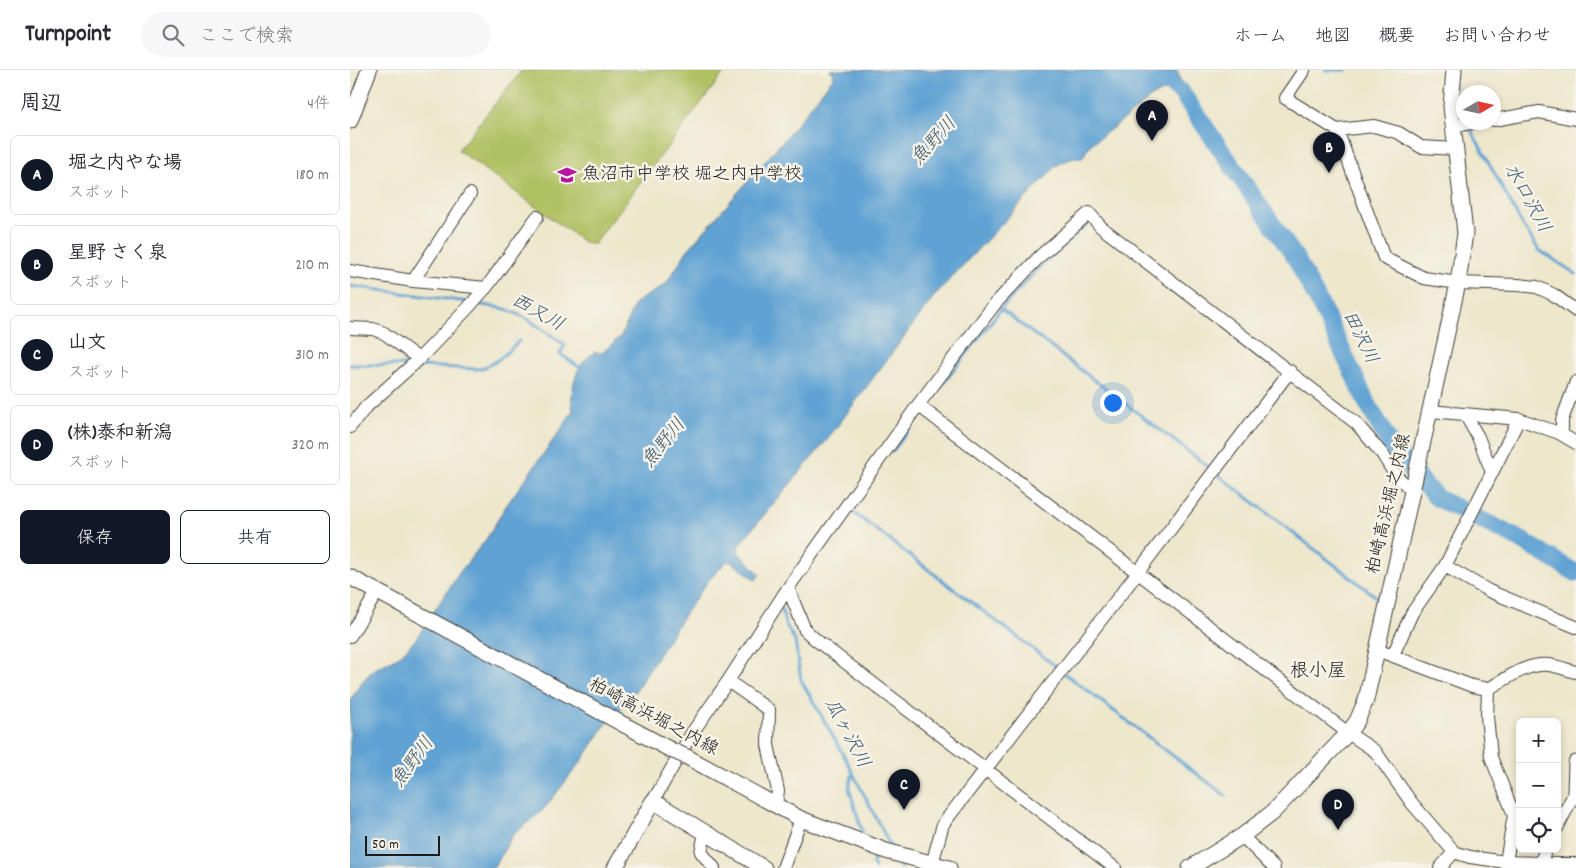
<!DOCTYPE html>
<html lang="ja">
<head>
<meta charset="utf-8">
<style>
  body { margin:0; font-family:Dekko,"Klee One",sans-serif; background:#f7f7f7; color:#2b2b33 }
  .controls { position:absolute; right:15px; bottom:15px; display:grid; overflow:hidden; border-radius:8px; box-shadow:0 2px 8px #0003 }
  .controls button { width:45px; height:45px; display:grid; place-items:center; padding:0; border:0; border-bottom:1px solid #e1e1e2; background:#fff; color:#2b2b33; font:25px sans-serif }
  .compass { position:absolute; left:1106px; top:15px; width:45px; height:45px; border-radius:50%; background:#fff; box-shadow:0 2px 8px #0003; rotate:81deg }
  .scale { position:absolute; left:15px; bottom:12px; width:75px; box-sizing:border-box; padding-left:5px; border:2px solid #1c1c1c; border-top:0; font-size:14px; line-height:18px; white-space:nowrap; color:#1c1c1c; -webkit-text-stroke:4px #f7f3e8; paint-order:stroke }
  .you { position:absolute; left:762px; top:332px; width:18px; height:18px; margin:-12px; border:4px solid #fff; border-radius:50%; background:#1a73e8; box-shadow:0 0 0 8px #1a73e833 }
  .badge { display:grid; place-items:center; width:32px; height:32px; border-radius:50%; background:#111827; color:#fff; font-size:16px; font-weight:700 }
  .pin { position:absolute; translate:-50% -41px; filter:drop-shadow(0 1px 2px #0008) }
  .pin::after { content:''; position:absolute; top:26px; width:18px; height:15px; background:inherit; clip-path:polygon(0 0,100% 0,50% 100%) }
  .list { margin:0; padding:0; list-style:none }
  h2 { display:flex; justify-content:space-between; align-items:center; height:65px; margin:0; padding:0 20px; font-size:21px }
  h2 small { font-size:16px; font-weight:400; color:#7c7c81 }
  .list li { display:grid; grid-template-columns:32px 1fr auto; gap:15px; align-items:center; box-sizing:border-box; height:80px; margin:0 10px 10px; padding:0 10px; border:1px solid #e1e1e2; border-radius:8px }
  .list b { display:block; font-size:19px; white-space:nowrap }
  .list p { margin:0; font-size:16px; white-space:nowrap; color:#7c7c81 }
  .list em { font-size:16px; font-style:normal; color:#7c7c81 }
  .actions { display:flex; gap:10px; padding:15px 20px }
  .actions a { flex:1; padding:11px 0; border:1px solid #111827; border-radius:8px; text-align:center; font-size:18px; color:#111827 }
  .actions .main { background:#111827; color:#fff }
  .icon { flex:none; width:28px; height:28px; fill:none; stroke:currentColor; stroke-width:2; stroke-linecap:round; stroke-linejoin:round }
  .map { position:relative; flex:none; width:1226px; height:798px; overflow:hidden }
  header { display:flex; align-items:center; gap:30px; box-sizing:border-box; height:70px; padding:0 25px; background:#fff; border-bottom:1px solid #e1e1e2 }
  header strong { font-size:24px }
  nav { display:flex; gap:28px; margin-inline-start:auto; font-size:18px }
  .search { width:350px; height:45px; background:#f7f7f7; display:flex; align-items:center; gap:12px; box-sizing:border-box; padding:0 18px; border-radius:28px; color:#7c7c81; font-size:19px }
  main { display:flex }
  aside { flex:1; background:#fff }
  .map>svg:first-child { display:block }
  .green { fill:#b0c163; stroke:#666e40 }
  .water { fill:#5fa2d3; stroke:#3e5f78 }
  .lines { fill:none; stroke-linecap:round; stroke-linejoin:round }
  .stream { stroke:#5fa2d3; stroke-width:3 }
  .river { stroke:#5fa2d3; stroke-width:18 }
  .minor-casing { stroke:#3b3a36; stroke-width:14 }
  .major-casing { stroke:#3b3a36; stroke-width:17 }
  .minor { stroke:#fff; stroke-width:12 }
  .major { stroke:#fff; stroke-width:15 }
  .major-bridge-casing { stroke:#3b3a36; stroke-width:17; stroke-linecap:butt }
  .major-bridge { stroke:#fff; stroke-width:15 }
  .labels { text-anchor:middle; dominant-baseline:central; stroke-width:5; stroke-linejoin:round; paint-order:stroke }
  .poi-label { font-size:18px; fill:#1c1c1c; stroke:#f7f3e8; text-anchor:start }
  .street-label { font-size:18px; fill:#1c1c1c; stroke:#f7f3e8 }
  .water-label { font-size:19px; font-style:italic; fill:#3a586e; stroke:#f7f3e8 }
  .neighbourhood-label { font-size:19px; fill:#1c1c1c; stroke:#f7f3e8 }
</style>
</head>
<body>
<header>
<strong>Turnpoint</strong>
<div class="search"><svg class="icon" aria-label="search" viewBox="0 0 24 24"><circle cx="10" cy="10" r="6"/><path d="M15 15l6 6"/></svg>ここで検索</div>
<nav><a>ホーム</a><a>地図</a><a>概要</a><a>お問い合わせ</a></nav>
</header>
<main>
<aside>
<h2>周辺<small>4件</small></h2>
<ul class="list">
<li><span class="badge">A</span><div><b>堀之内やな場</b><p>スポット</p></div><em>180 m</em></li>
<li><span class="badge">B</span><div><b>星野 さく泉</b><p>スポット</p></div><em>210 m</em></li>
<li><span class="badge">C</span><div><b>山文</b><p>スポット</p></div><em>310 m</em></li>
<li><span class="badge">D</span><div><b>(株)泰和新潟</b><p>スポット</p></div><em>320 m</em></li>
</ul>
<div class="actions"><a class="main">保存</a><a>共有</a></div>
</aside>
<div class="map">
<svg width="1226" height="798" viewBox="0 0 1226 798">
  <rect width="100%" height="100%" fill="#f7f3e8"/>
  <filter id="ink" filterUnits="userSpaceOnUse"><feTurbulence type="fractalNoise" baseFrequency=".02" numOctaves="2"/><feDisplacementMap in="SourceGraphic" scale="10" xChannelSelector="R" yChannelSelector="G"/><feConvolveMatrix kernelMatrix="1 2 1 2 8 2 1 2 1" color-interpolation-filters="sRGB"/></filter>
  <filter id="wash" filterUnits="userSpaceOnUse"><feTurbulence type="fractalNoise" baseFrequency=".0096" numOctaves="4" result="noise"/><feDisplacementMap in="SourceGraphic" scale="20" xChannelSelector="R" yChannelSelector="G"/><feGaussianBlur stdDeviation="1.12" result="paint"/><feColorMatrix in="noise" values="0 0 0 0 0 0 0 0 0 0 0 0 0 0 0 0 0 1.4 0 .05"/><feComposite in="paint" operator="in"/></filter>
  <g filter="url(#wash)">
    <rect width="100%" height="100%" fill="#ede7cc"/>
    <path class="green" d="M172 0H376L244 174 234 172 108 80Z"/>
    <path class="water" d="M480 0H827L833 16 825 23 818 20 804 25 781 44 740 75 732 88 720 89 707 95 586 224 477 370 388 476V482L410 504 406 510 380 491 376 492 358 511 334 545 280 629 254 657 233 689 194 739 163 765 143 798H0V631L11 613 23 600 48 587 65 570 110 502 137 468 156 436 214 355 223 341C220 328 223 309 230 297 233 291 239 287 244 282L252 283 271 266 285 233 316 214 337 181 438 65 483 8 484 4Z"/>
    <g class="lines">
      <path class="stream" d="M975 0H996
        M1108 20 1114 39
        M1119 56 1174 158 1189 180 1226 204
        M0 216 118 232
        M127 234 156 239 165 243 176 248 215 275 210 284 232 299
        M651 239 860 398
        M0 295H57
        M68 296 127 299C144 297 157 282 169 271
        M576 336 651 239 683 204 738 153
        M542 382 571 343
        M867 404 1029 529
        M500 440 708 598
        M431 537 435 553 445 571 451 610 492 682 541 777
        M714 603 876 726
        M502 705 499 718 512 761
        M524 785 523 793 525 798
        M547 790 551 798"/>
      <path class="river" d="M801 0 831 22 945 187 972 238 1017 333 1040 374 1057 396 1087 428 1171 470 1226 503"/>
    </g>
  </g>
  <g filter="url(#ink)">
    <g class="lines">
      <g class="minor-casing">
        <path id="minor" d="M954 0 935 28 987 60 1034 188 1074 208 1108 213 1168 215 1187 217 1204 225 1226 241
          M1144 50 1189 42 1226 49
          M1104 56 1127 52
          M987 60 1024 56 1049 63 1071 77 1106 79
          M0 201 63 211 136 218
          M63 211 120 124
          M0 258 23 259 34 263 69 289
          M568 335 998 663 1025 681 1061 732 1104 782 1120 787 1156 792 1226 794
          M1080 341 1169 349 1209 363 1226 373
          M1115 344 1128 367 1142 402
          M0 357 16 337 69 289 117 239 139 214 187 147
          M1209 363 1212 359V350L1226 312
          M1095 496 1139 521 1226 557
          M438 518 455 560 466 570 765 798
          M0 566 28 521
          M1027 580 1122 616 1138 619C1158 608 1176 593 1199 595 1208 596 1217 600 1226 602
          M1043 585 1062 543 1095 496 1169 349
          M378 611 419 640 418 675 428 721 426 734
          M1138 619 1137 646 1141 687 1164 745 1156 792
          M303 731 342 663 378 611 438 518 568 335 644 235 690 186 739 143 751 157 1006 353 1033 385 1046 406 1062 420
          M1207 758 1225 722
          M355 763 351 782 364 798
          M892 766 924 798
          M1190 793 1196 779
          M582 794 593 754 788 502 940 301
          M433 798 451 749
          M1090 798 1104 782"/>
      </g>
      <g class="major-casing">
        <path id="major" d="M0 51 19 0
          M0 507 321 680
          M337 687 451 749 536 781 599 798
          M1226 693 1225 722 1226 726
          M265 798 303 731 414 798
          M840 798 892 766 923 742 998 663 1007 651 1016 630 1108 213 1115 163 1101 36 1104 0"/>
      </g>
      <use href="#minor" class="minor"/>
      <use href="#major" class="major"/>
      <g class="major-bridge-casing">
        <path id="major-bridge" d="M321 680 337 687"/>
      </g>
      <use href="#major-bridge" class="major-bridge"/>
    </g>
  </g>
  <defs>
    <g id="school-bare" transform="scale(1.5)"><path d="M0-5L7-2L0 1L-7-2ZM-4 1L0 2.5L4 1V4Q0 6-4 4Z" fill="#b5179e" stroke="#f7f3e8" stroke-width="2.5" paint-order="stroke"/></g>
  </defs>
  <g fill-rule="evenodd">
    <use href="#school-bare" x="217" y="105"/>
  </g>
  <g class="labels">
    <g class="poi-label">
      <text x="232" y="105">魚沼市中学校 堀之内中学校</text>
    </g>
    <g class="street-label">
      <text transform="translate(1040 434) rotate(-77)">柏崎高浜堀之内線</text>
      <text transform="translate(303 648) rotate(28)">柏崎高浜堀之内線</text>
    </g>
    <g class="water-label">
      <text transform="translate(585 72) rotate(-48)">魚野川</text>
      <text transform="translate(1176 129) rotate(61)">水口沢川</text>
      <text transform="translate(187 244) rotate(29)">西又川</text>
      <text transform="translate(1009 268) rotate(64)">田沢川</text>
      <text transform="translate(315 374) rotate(-51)">魚野川</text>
      <text transform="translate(496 664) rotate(62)">瓜ヶ沢川</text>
      <text transform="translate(64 693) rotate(-53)">魚野川</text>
    </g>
    <g class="neighbourhood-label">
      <text x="968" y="602">根小屋</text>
    </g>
  </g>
</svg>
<div class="controls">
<button>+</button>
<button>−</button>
<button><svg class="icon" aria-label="locate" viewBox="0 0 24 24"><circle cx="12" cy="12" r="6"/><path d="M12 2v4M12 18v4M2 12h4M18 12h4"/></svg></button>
</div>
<svg class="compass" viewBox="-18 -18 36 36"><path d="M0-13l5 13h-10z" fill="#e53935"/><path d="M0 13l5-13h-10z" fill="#7c7c81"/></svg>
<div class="scale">50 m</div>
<div class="you"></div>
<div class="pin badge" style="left:802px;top:71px">A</div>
<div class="pin badge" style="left:979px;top:103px">B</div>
<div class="pin badge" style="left:554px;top:740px">C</div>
<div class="pin badge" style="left:988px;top:760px">D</div>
</div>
</main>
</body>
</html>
